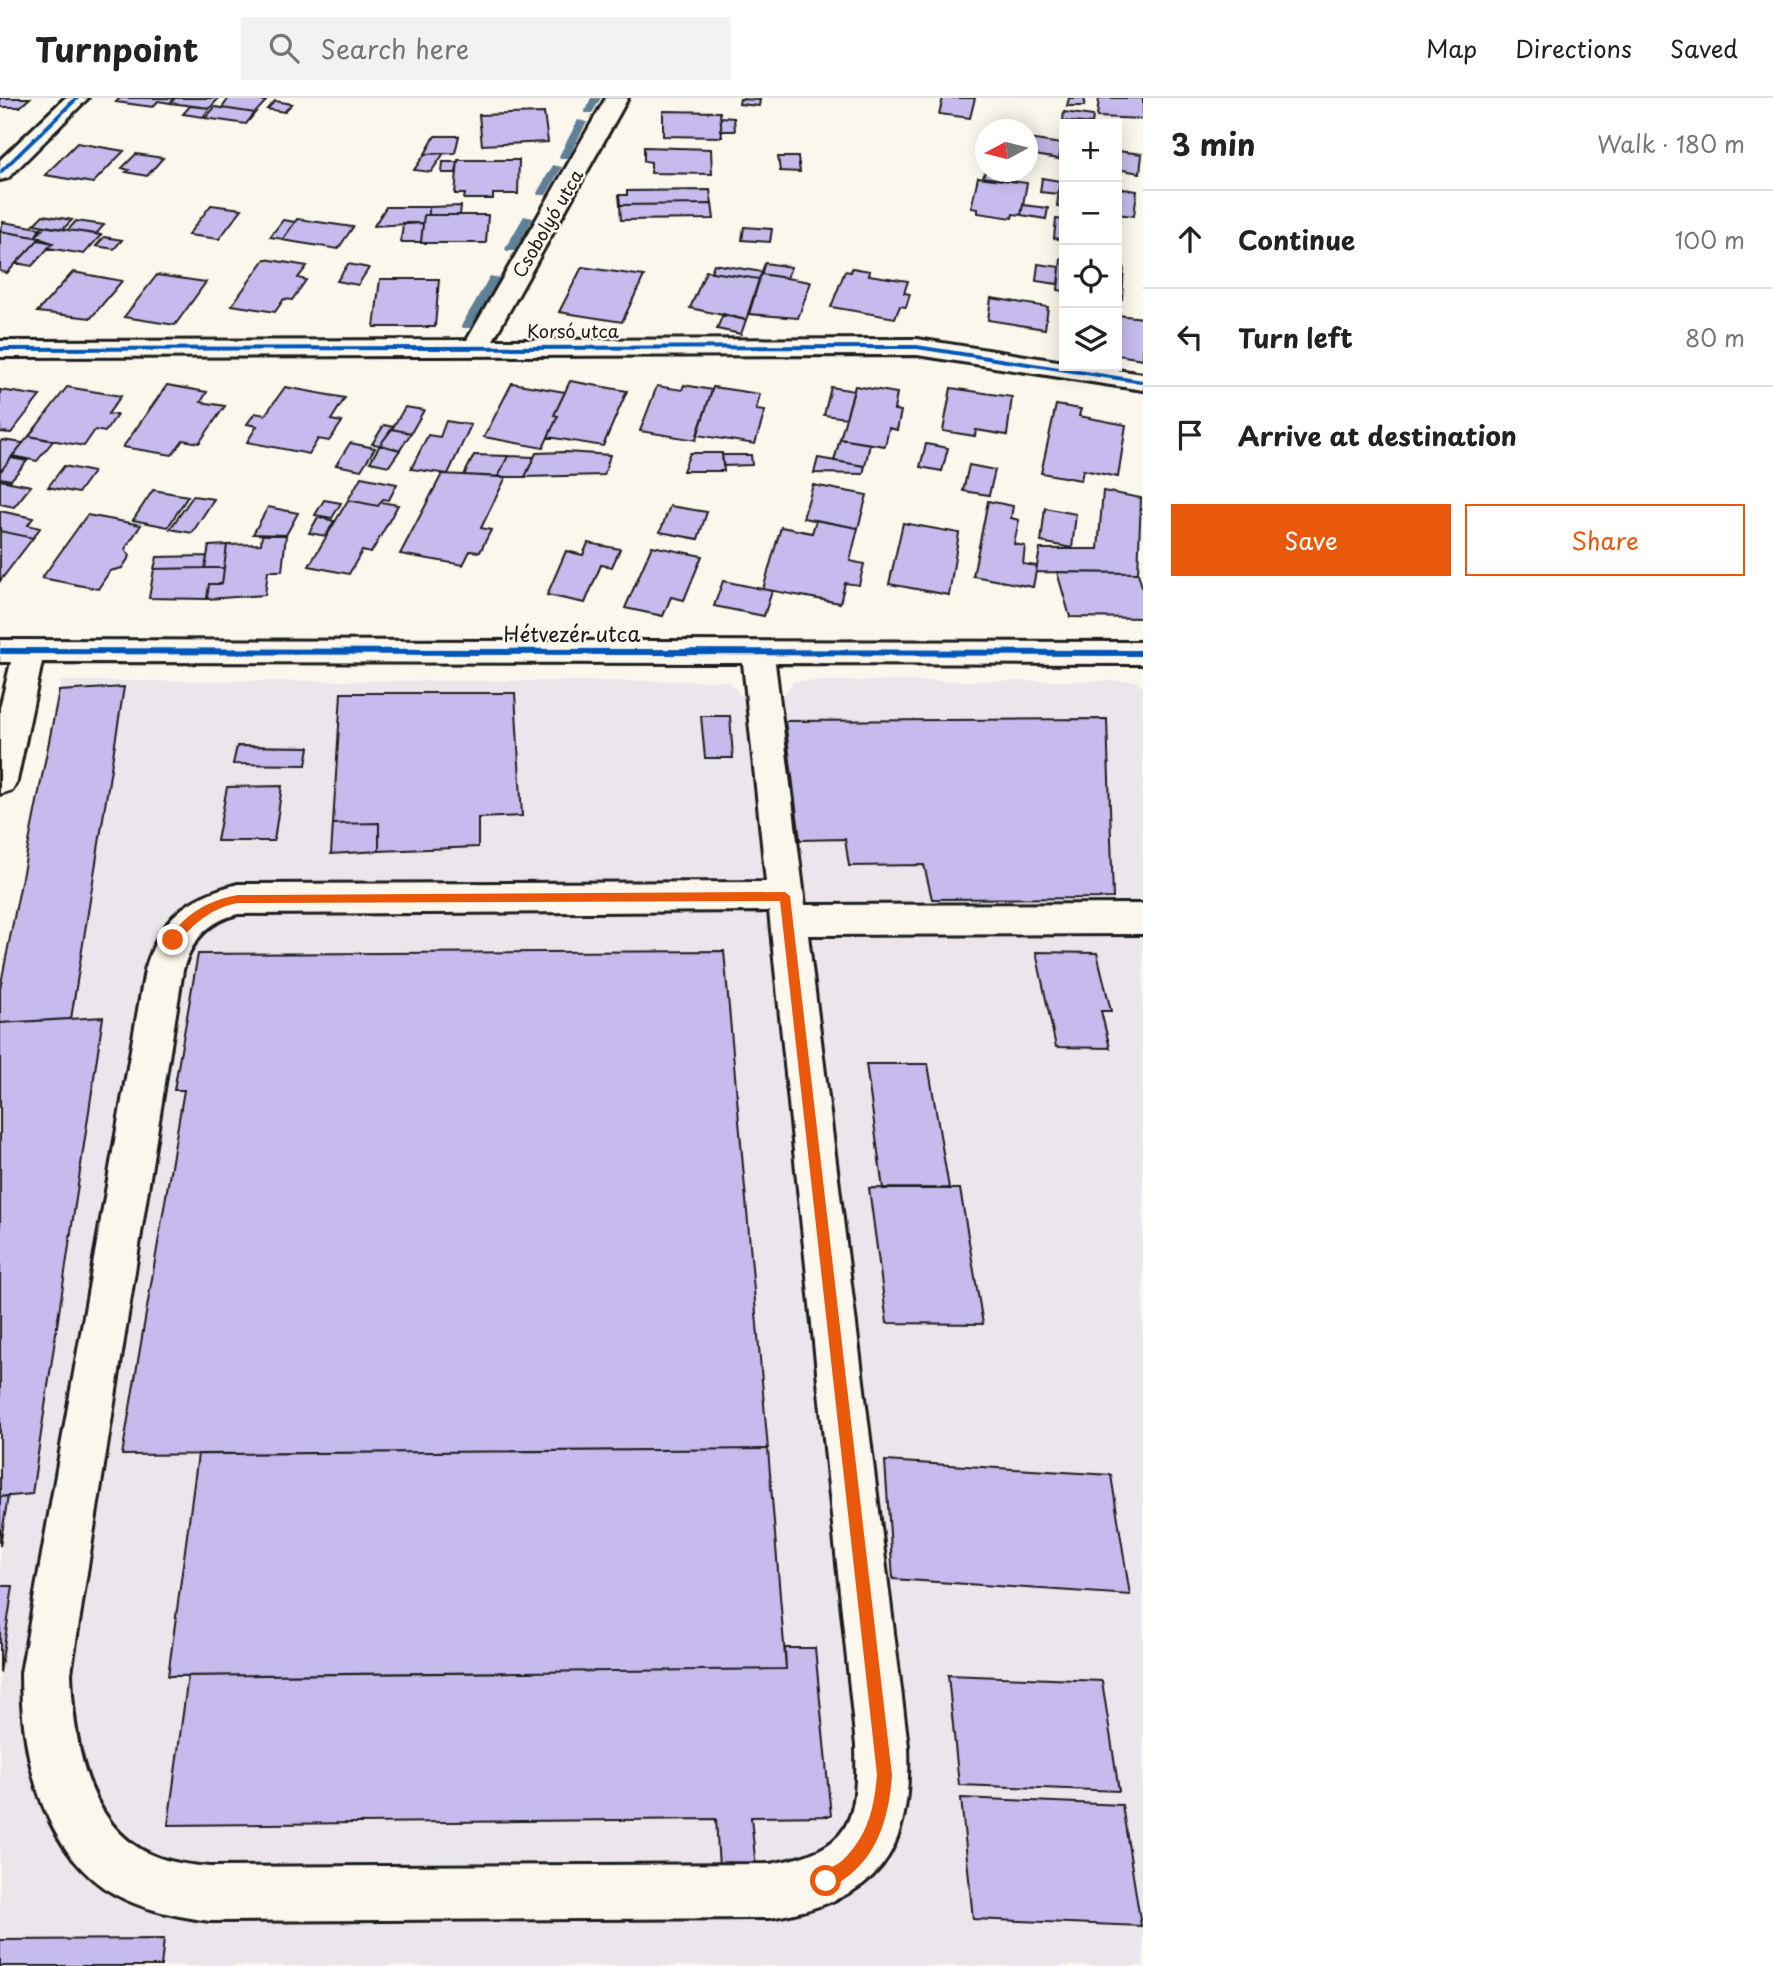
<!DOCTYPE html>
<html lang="en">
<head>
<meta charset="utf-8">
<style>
  body { margin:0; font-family:"Playpen Sans",sans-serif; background:#f2f2f2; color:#222 }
  .controls { position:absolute; right:21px; top:21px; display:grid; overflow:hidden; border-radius:0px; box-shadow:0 4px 18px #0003 }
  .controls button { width:63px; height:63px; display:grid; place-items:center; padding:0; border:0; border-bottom:2px solid #e0e0e0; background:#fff; color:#222; font:35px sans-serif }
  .compass { position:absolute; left:975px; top:21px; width:63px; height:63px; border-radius:50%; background:#fff; box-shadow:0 4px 18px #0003; rotate:263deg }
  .stop { position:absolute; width:21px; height:21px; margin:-16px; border:5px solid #ea580c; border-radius:50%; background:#fff }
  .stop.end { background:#ea580c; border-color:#fff; box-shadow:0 2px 7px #0008 }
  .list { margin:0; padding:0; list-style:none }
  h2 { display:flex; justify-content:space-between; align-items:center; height:91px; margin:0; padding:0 28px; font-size:30px }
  h2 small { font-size:23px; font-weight:400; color:#767676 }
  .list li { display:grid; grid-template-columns:46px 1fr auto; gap:21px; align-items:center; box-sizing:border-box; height:98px; padding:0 28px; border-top:2px solid #e0e0e0 }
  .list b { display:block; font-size:26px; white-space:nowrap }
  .list em { font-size:23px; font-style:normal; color:#767676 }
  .actions { display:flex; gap:14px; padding:21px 28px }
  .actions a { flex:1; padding:16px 0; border:2px solid #ea580c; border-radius:0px; text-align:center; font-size:24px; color:#ea580c }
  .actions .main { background:#ea580c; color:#fff }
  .icon { flex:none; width:38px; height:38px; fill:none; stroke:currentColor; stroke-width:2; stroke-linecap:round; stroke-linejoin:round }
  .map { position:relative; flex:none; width:1143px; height:1868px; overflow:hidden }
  header { display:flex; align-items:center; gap:42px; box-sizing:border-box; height:98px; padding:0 35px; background:#fff; border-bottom:2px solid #e0e0e0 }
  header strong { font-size:33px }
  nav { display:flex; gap:38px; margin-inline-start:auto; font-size:24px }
  .search { width:490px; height:63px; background:#f2f2f2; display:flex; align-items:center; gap:18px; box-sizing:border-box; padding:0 24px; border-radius:0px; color:#767676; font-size:26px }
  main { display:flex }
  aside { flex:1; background:#fff }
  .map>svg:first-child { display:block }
  .built { fill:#ebe5ec }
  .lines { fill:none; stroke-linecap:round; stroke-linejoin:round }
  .stream { fill:#5e8097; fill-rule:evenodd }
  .building { fill:#c6bbec; stroke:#1c1c1c; stroke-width:2 }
  .minor-casing { stroke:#1c1c1c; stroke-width:6 }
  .minor { fill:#fbf7ec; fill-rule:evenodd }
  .cycleway-casing { stroke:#fbf7ec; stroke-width:5 }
  .cycleway { fill:#0057b8; fill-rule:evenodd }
  .route { fill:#ea580c }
  .labels { text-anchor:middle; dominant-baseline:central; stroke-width:5; stroke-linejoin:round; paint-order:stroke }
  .far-street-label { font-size:18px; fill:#1c1c1c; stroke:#fbf7ec }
  .street-label { font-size:21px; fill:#1c1c1c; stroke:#fbf7ec }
</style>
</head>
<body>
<header>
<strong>Turnpoint</strong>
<div class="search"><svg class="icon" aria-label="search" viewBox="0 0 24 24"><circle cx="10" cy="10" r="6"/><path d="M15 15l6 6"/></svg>Search here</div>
<nav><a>Map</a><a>Directions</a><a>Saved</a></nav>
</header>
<main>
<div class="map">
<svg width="1143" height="1868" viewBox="0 0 1143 1868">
  <rect width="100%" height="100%" fill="#fbf7ec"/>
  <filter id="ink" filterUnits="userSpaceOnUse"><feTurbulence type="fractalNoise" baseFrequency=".0143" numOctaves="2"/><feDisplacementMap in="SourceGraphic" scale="14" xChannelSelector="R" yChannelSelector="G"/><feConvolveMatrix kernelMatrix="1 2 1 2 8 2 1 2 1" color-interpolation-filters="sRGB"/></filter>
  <g filter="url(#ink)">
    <path class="built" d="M61 583H728L744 601 781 600 794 583H1135L1143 589V1868H0V890Z"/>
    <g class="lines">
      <path class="stream" d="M591 0H601L592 15H584Z
        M578 22 587 24 568 60H560L559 58Z
        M553 67 562 69 546 97H538L537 95Z
        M524 118 533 120 515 153H507L505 151Z
        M490 178 500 180 471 230H463L461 228Z"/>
    </g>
    <path class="building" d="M0 0H30L20 9H0Z
      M120 0H175L170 5 158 3 153 9 116 4Z
      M175 0H219L210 10 170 5Z
      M229 0H247L266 3 255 15 222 10Z
      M943 0H975L970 20 939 16Z
      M1069 0H1085L1084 8H1067Z
      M1099 0H1143V21L1097 19Z
      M740 1 760 2 759 8 739 6Z
      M275 3 292 6 284 14 267 11Z
      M190 8 210 10 203 19 183 16Z
      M215 9 222 10 255 15 246 26 205 20Z
      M663 13 720 14 722 39 663 38Z
      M1064 14 1093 18 1092 26 1063 23Z
      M544 15 548 44 482 47 479 17Z
      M721 19 734 20 735 33H721Z
      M435 38H459L455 55 425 56Z
      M1028 41 1062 46 1059 61 1028 56Z
      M77 45 124 53 93 85 45 77Z
      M644 49 711 51 712 76 651 75V64L644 63Z
      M1117 53 1142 56 1140 75 1117 71Z
      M444 55 431 74 414 72 425 56Z
      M136 56 163 60 147 78 126 74 129 72 122 70Z
      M778 59H798L800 74 780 73Z
      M458 62H519L518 96H493V101H464L465 96H455Z
      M443 64H458L456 75H442Z
      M986 70V74H1013L1010 83 983 79Z
      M978 79 1027 85 1021 117 1013 116 1012 120 978 115V111L971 110Z
      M1042 80 1060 83 1058 96 1040 94Z
      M1060 83H1064V109L1057 108Z
      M1117 90 1137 93 1134 118 1117 116Z
      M710 92 712 106 620 107 619 97H627V93Z
      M712 106 714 121 621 122 620 107Z
      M211 107 242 111 219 141 188 137Z
      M1023 107 1048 110 1046 121 1021 117Z
      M461 108 460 117H429V109Z
      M386 109H429V117H424L423 125 374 128Z
      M43 117 72 122 63 131 34 126Z
      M424 117H488L486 145H421Z
      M297 121 353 129 338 151 282 142Z
      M1056 121 1064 122V142L1054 140Z
      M283 122 295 124 283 141 270 139Z
      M76 123 104 127 96 136 68 132Z
      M3 124 39 130 43 131 35 139 0 133Z
      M403 125H423L421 144H401Z
      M42 128 68 132 101 137 84 156 48 150 53 145 35 139Z
      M744 129 772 131 770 144 742 142Z
      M0 133 40 140 7 175 0 173Z
      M104 139 122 142 114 151 96 148Z
      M38 142 53 145 32 168 16 165Z
      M1061 160H1064V193L1058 192Z
      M265 161 307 168 298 180 306 182 292 202 284 201 275 214 232 207Z
      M765 165 791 169 787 180 761 176Z
      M348 166 369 170 358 187 337 183Z
      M714 166 762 174 759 181 711 174Z
      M1038 166 1060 169 1058 186 1036 183Z
      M1117 167 1124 168 1122 201 1117 200Z
      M582 169 644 178 622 224 559 214Z
      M852 170 870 173 869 177 908 183 904 195 910 196 906 209 900 208 895 220 831 209 845 173 851 174Z
      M706 173 759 181 746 222 690 210Z
      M73 174 122 183 91 220 37 214Z
      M761 176 811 184 798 220 749 216Z
      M157 177 206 184 175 227 124 219Z
      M380 181H439L435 229H374Z
      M991 200 1048 209 1045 231 988 222Z
      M723 216 746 222 741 236 717 231Z
      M1117 217 1143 220V261L1117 257Z
      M570 283 627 293 603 348 548 339 558 318 554 317Z
      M512 285 565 294 554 317 558 318 543 350 484 339Z
      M167 287 207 294 201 304 225 308 199 345 183 342 172 357 123 349Z
      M684 287 712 292 696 342 640 333 657 288 682 292Z
      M855 288 897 295 894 312 901 313 897 332 889 330 885 348 840 341Z
      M67 289 121 298 108 316 117 317 105 334 95 332 84 348 29 338Z
      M285 289 345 300 331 322 342 324 329 343 318 341 309 356 247 344 257 328 247 326 255 315 265 317Z
      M713 289 760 296 756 312 765 313 755 346 697 337Z
      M831 289 854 293 846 320 824 317Z
      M951 290 1012 299 1007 337 976 332 975 338 943 333Z
      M0 292 40 298 11 335 0 334Z
      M1056 307 1081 311 1079 318 1126 327 1118 379 1083 372 1081 382 1041 375Z
      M405 309 424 312 411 335 392 331Z
      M446 323 471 327 448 376 411 371 428 337 440 339Z
      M384 327 393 329 380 347 372 346Z
      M392 331 411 335 400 352 380 347Z
      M29 338 53 343 37 363 12 358Z
      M840 341 870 346 865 368 834 363Z
      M2 342 23 345 0 374V345Z
      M350 345 375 350 361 372 336 367Z
      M926 346 948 350 942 373 920 369Z
      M380 347 400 352 389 368 370 364Z
      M566 354 610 357 604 377 525 379 536 355Z
      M690 355H722L724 373H683Z
      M474 357 508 358 498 379 464 377Z
      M722 357H751L752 367 723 368Z
      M508 358 534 359 525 379H498Z
      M11 360 27 363 11 382 0 380V374Z
      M818 360 865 368 863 376 814 375Z
      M969 367 995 372 989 397 963 393Z
      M64 368 93 374 78 395 48 389Z
      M442 376 506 379 481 430 491 432 480 454 470 453 463 467 400 456Z
      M361 379 397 386 389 402 383 401 378 408 348 402Z
      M0 382 31 388 14 409 0 406Z
      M813 387 867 397 858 430 803 420Z
      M153 392 188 398 168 429 133 422Z
      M1103 393 1141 400 1138 475 1036 474 1040 451H1098Z
      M193 398 214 401 192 435 170 431Z
      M324 402 341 405 332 420 315 417Z
      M348 402 378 408 381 404 398 407 371 455 362 453 349 476 309 468Z
      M988 403 1013 408 1011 420 1019 422 1014 446 1025 448 1023 466 1037 468 1033 489 973 478Z
      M670 408 707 414 698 441 660 434Z
      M268 409 298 415 286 437 253 436Z
      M1045 410 1076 416 1072 450 1041 444Z
      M0 413 33 420 28 427 40 430 33 440 0 433Z
      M87 417 141 427 125 451 130 458 122 470 110 473 98 491 42 480Z
      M318 419 334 423 326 438 309 435Z
      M816 422 858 430 850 463 864 466 859 487 845 485 840 505 763 491 781 429 812 435Z
      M903 425 959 435 949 497 889 486Z
      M0 433 33 440 0 483Z
      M262 437H286L282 473H268L265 497 207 501 209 486H222L227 447 261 446Z
      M588 445 620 451 612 469 601 467 585 505 547 497 566 453 583 457Z
      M227 447 224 470H205L209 448Z
      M652 448 702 458 684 502 671 499 663 518 625 510Z
      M207 458 205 470 154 471 157 459Z
      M205 470H224L222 486H209L207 501 149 500 154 471Z
      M1057 474 1138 475 1143 492V520L1070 519Z
      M723 483 772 493 764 518 714 508Z
      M124 589 71 921 0 925V890L59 593Z
      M341 595H515L522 718 478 720V749L379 753V725L333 726Z
      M701 618H730L733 660H705Z
      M1107 621 1113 800 932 801 924 767 849 768 845 741 800 742 785 623Z
      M237 648 309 649 306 667 233 666Z
      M282 688 274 743H217L227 689Z
      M379 725V753L331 756 333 726Z
      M724 853 768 1351 122 1357 184 992H174L198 856Z
      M1036 854 1097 855 1111 913H1101L1110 950 1056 949Z
      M103 919 32 1396 0 1399V925Z
      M866 966H928L949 1090 883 1091Z
      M869 1090 960 1091 983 1226 887 1225Z
      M768 1351 786 1571 168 1578 198 1356Z
      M885 1363 1111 1377 1130 1497 893 1481Z
      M8 1398 0 1448V1399Z
      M0 1488H13L0 1575Z
      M785 1550H815L831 1718 751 1719 756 1770 719 1769 716 1721 168 1727 188 1578 786 1571Z
      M948 1577 1102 1583 1119 1693 959 1687Z
      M961 1700 1122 1707 1141 1828 973 1821Z
      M164 1841 161 1868H0V1842Z"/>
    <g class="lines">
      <g class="minor-casing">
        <path id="minor" d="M65 0H88L8 80 0 82V62Z
          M606 0H628L493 242 917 241 1064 264V268H1090L1143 276V292L917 257 0 259V243L467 242Z
          M0 542 1143 544V566L775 565 805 807 1143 806V836L808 837 908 1648C912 1758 879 1801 770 1820L210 1823C174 1818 134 1810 103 1789 38 1743 21 1648 21 1575L145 872C161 819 185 800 238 786L766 784 743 565 42 564 17 683 12 692 0 696V610L11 564H0ZM769 813 856 1648C858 1725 851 1752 770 1766L210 1769C191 1767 170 1765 152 1757 85 1728 73 1638 71 1575L183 872C191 843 208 823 238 816Z"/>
      </g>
      <use href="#minor" class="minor"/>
      <g class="cycleway-casing">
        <path id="cycleway" d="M74 0H80L0 77V72Z
          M917 247 1143 282V286L917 251 0 253V249Z
          M0 550 1143 552V558L0 556Z"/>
      </g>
      <use href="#cycleway" class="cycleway"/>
    </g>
  </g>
  <path class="route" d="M785 794 790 798 892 1677C889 1724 874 1771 826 1791L818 1783C822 1772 835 1769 843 1762 868 1737 874 1711 877 1677L780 803 238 805C211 810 195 825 177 845L173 846 168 842C184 816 209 802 238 797Z"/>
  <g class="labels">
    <g class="far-street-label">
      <text transform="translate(547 125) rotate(-60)">Csobolyó utca</text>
      <text x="573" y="232">Korsó utca</text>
    </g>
    <g class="street-label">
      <text x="572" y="535">Hétvezér utca</text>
    </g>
  </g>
</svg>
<div class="controls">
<button>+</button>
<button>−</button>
<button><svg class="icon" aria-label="locate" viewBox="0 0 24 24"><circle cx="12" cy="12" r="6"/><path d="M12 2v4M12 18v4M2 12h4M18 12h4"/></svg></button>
<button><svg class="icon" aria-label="layers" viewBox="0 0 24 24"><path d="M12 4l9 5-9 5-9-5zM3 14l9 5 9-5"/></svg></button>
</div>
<svg class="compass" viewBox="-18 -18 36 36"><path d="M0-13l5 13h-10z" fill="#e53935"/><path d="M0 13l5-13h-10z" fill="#767676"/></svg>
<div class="stop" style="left:826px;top:1783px"></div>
<div class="stop end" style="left:173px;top:842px"></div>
</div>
<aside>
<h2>3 min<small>Walk · 180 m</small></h2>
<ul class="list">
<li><svg class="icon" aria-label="ahead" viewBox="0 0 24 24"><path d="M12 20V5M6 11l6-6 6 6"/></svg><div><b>Continue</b></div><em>100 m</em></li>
<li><svg class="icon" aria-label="left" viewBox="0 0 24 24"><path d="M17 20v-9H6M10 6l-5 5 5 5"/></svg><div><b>Turn left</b></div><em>80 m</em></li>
<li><svg class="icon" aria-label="arrive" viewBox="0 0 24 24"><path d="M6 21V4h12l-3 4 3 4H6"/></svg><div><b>Arrive at destination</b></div></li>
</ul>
<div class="actions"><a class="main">Save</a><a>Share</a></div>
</aside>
</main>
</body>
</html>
